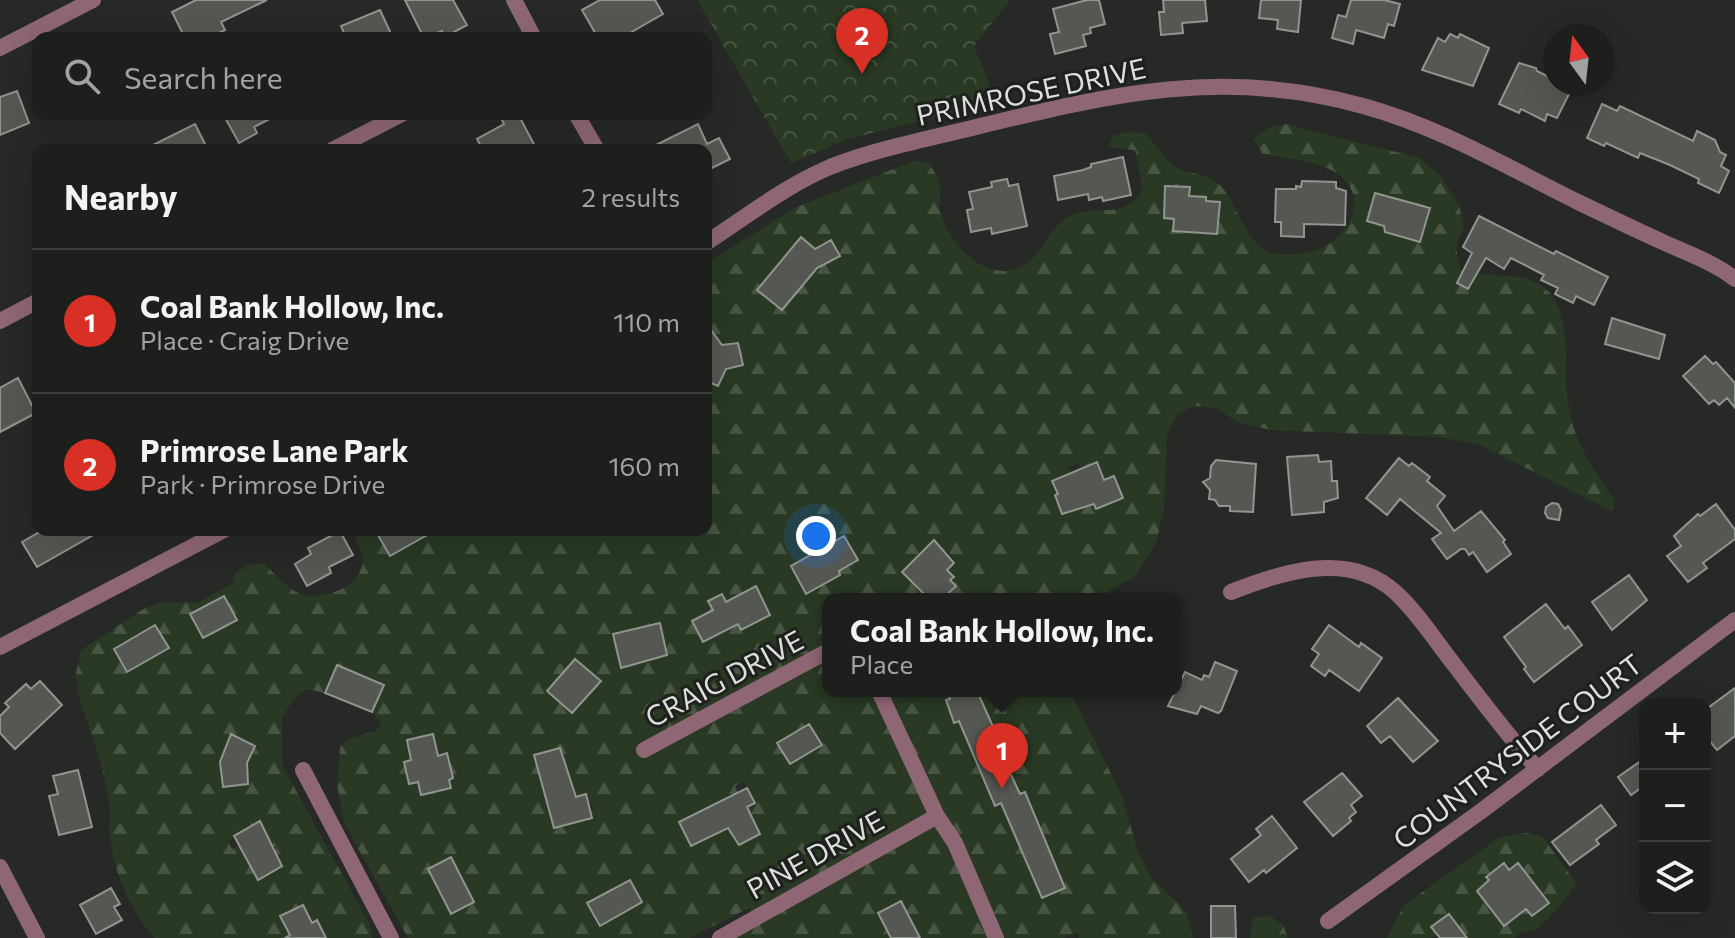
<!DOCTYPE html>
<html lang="en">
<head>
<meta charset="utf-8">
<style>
  body { margin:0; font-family:Commissioner,sans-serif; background:#252725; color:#f1f3f6 }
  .controls { position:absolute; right:24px; bottom:24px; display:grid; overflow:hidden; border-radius:16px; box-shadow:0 8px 32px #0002 }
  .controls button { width:72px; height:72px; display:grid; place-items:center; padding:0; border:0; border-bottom:2px solid #3a3d3b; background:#1c1f1c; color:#f1f3f6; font:40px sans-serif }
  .compass { position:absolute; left:1543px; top:24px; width:72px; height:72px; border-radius:50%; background:#1c1f1c; box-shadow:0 8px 32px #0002; rotate:345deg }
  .you { position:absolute; left:816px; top:536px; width:28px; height:28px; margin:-20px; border:6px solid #fff; border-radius:50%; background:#1a73e8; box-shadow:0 0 0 12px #1a73e833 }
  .badge { display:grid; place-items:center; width:52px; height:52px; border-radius:50%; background:#d93025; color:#fff; font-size:26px; font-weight:700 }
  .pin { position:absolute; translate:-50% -66px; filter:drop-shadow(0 2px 4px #0008) }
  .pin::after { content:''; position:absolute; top:42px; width:28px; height:24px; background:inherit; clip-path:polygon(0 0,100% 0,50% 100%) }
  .popup { position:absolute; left:822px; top:593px; width:360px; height:104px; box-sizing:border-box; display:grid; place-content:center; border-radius:16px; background:#1c1f1c; filter:drop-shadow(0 2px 6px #0005); font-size:26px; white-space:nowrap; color:#a0a2a3 }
  .popup b { font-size:30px; color:#f1f3f6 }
  .popup::after { content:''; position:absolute; left:50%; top:100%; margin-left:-16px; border:16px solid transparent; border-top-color:#1c1f1c }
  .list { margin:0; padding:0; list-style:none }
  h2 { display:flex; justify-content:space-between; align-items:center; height:104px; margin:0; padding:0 32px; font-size:34px }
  h2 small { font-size:26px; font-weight:400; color:#a0a2a3 }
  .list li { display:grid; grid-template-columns:52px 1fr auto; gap:24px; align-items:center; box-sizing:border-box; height:144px; padding:0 32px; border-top:2px solid #3a3d3b }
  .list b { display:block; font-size:30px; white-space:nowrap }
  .list p { margin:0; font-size:26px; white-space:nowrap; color:#a0a2a3 }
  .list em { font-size:26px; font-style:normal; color:#a0a2a3 }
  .icon { flex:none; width:44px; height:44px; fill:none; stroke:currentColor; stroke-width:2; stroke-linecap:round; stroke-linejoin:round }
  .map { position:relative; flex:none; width:1735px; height:938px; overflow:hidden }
  .search { position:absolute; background:#1c1f1c; box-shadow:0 8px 32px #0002; left:32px; top:32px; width:680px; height:88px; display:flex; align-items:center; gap:20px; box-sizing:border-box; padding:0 28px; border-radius:16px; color:#a0a2a3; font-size:30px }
  .panel { position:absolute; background:#1c1f1c; box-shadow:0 8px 32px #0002; left:32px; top:144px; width:680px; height:392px; border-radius:16px }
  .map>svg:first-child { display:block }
  .forest { fill:url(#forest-firs); fill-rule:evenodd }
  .park { fill:url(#park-crowns) }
  .building { fill:#545752; stroke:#91958f; stroke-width:2 }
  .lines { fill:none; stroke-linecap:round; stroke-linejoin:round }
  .street { stroke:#8e6674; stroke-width:16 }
  .labels { text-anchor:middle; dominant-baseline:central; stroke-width:6; stroke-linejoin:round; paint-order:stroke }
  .street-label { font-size:28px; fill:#dddfdc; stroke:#1d201c }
</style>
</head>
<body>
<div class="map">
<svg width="1735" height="938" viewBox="0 0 1735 938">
  <defs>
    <pattern id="forest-firs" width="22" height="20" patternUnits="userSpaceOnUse" patternTransform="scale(2)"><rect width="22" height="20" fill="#293923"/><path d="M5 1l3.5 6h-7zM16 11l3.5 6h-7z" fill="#485542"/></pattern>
    <pattern id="park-crowns" width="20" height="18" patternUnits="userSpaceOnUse" patternTransform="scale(2)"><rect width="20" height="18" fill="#293923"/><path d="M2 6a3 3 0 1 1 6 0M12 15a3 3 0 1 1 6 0" fill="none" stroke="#485542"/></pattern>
  </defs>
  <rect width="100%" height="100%" fill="#262925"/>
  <path class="forest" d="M1285 124 1420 158 1441 177 1459 205 1464 227C1455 243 1455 252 1461 270 1485 278 1514 272 1535 282 1574 300 1564 361 1567 395 1568 407 1571 421 1575 432 1584 457 1601 479 1615 501L1612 511 1478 444 1439 437 1270 430 1237 422 1216 408 1192 406 1177 415 1167 436 1164 509 1156 543 1135 576 1095 599H942L956 586 950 580 954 576 947 570 956 561 946 551 937 559 902 572 929 599H828V691H947L950 699 946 701 954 722 979 695 978 691H1070L1122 796 1138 851 1151 877 1186 911 1193 938H1079L1077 932 1063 938H921L901 901 878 913 891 938H737L761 923 749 908 689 938H408L345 825 337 786 340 747 349 739 377 730 381 723 372 712 384 685 337 665 325 693 306 689 295 698 282 717V765L370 925 372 938H326L317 921 312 923 303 905 280 916 292 938H154C130 909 114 874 110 837 109 824 111 812 109 799 104 766 87 725 78 692L76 673 81 650 145 608 163 602 198 603 233 583 235 574 247 565 264 563C274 574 285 586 298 593 313 600 347 592 356 578 360 573 362 566 364 560L353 530H385L378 535 391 556 436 530H706V381L726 369 743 365 738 343 722 345 706 340V264L794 208 914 161 929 163C933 170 939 178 940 185 942 193 938 202 940 210 949 247 993 292 1031 260 1044 248 1051 227 1067 218 1098 200 1120 224 1143 190L1135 150 1108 147 1113 136 1130 131 1147 134C1155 144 1164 159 1175 166 1187 175 1207 172 1219 184 1237 201 1247 250 1275 254 1284 255 1302 254 1311 252 1345 243 1373 201 1339 175 1319 160 1287 159 1263 154L1253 139 1268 128ZM1165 186 1190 187 1189 200H1195V196L1206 197 1203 235 1173 231 1174 219 1164 218ZM1375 193 1426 207 1427 204 1430 205 1420 242 1385 232 1384 226 1375 223 1377 217 1369 214ZM801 238 817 251 812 274 781 310 758 290ZM1097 462 1104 480 1114 477 1123 498 1096 509 1093 503 1075 511 1074 509 1063 514 1055 496 1058 494 1053 481 1070 473 1068 468 1079 463 1081 469ZM844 536 858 560 839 571 840 575 807 593 791 566ZM755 586 770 614 741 630 737 622 703 642 692 621 713 610 709 601 722 594 726 602ZM224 596 237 620 203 638 191 614ZM660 624 645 663 621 668 613 634ZM155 625 168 648 128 672 114 649ZM575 659 601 681 572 713 547 691ZM809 724 822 745 790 764 778 743ZM231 734 255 746 247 763 248 784 223 787 220 762ZM433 734 438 756 447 754 453 778 421 795 418 782 409 783 411 760 407 740ZM560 748 576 797 586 794 593 809 590 811 591 818 555 828 534 755ZM1008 749 1014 760 1004 765 1019 795 1025 793 1035 815 1012 825 1001 803 994 806 976 765ZM744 781 755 802 745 808 760 834 739 845 728 828 692 846 679 822 738 793 735 786ZM260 822 273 846 277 848 273 851 281 866 258 879 239 846 232 849 228 841ZM1044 840 1065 888 1043 898 1021 850ZM451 858 474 902 451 914 428 870ZM630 880 642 902 600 926 588 903Z
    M1526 833 1542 836 1576 883 1569 895 1539 928 1519 934 1516 938H1467L1449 914 1432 927 1437 934 1432 938H1387L1404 905 1500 837ZM1503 863 1509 870 1518 863 1548 903 1532 916 1521 903 1504 926 1477 891 1489 880 1487 876Z
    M1269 915 1283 925 1288 938H1250L1253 918Z"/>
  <path class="park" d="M697 0H1010L974 46 996 102 848 139 791 163Z"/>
  <path class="building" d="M196 0H267L221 22 225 30 209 38H185L172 12Z
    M405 0H453L467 25 445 37 442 31 424 38Z
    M600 0H655L663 14 621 38H598L582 10Z
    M1087 0H1099L1105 24 1090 28 1091 33 1083 35 1086 46 1055 54 1050 34 1059 32 1053 9Z
    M1163 0H1205L1207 21 1182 23 1183 33 1161 35 1159 12H1164Z
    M1261 0H1301L1298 32 1277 29 1278 20 1259 18Z
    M1351 0H1384L1400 4 1394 26 1388 24 1384 38 1356 30 1353 44 1332 38 1338 15 1346 17Z
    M380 10 393 38H346L341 26Z
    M1450 34 1458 38 1460 34 1489 48 1473 86 1422 70 1438 38 1445 42Z
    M1519 63 1536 68 1537 71 1555 80V84H1574L1557 118 1547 114 1545 121 1521 109 1519 113 1499 104Z
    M17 91 29 123 0 135V97Z
    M1602 104 1617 111 1620 106 1693 141 1697 131 1715 140 1720 152 1726 155 1721 166 1729 171 1719 193 1698 183 1699 179 1670 165 1640 153 1638 158 1606 143 1604 146 1587 138Z
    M223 114H279L254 127 257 133 239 143Z
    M499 114H518L537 150H483L477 139 504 124Z
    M195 124 208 150H143Z
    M698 124 707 144 719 138 730 159 706 171V150H646Z
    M1123 157 1131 195 1103 201 1102 197 1089 200 1088 194 1058 200 1054 176 1083 170 1091 167V164Z
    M1007 179 1009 186 1018 184 1027 226 992 234 991 228 971 232 967 210 973 209 969 192 992 187 991 182Z
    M1302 181 1336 182V188L1346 191 1345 225 1304 224V237L1281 236V222H1275L1276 189H1296V186L1301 187Z
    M1165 186 1190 187 1189 196 1206 197V201L1220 202 1217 234 1173 231 1174 219 1164 218Z
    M1375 193 1430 208 1420 242 1385 232 1384 226 1367 221Z
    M1479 216 1554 254 1556 251 1608 277 1594 305 1576 296 1573 303 1555 294 1558 288 1541 280 1544 275 1511 258 1504 269 1486 258 1468 289 1457 283 1472 253 1463 247Z
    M801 237 815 249 831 240 840 256 817 268 782 310 757 290Z
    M1612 318 1665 335 1659 359 1605 344Z
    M706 323 722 345 738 343 743 365 726 369 718 386 706 381Z
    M1705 356 1713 364 1716 362 1735 383V408L1727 398 1719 405 1714 400 1709 404 1683 376Z
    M18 378 36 413 0 432V388Z
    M1318 455 1319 462 1331 461 1332 481H1337L1338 498 1324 502V512L1292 515 1287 457Z
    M1399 458 1409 466 1412 463 1430 477 1427 481 1445 496 1437 506 1454 531 1481 511 1505 540 1503 542 1511 554 1487 572 1473 552 1469 555 1465 549H1461L1447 559 1432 539 1441 533 1400 499 1387 515 1366 498Z
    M1216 460 1256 464 1253 512 1230 511V506H1219L1215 500 1209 499 1210 490 1203 482 1210 478 1211 466Z
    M1097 462 1104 480 1114 476 1123 498 1096 509 1094 504 1062 514 1055 495 1058 494 1052 481Z
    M1552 503 1558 504 1561 510 1559 520 1548 518 1545 513 1546 507Z
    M1716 504 1735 530V539L1703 563 1707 568 1688 582 1667 556 1681 546 1674 536 1698 514 1700 516Z
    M43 530H102L37 567 22 542Z
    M375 530H436L390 556Z
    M340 531 353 555 329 567 331 573 307 586 295 564 311 554 308 548Z
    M844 536 858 560 839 571 840 575 806 594 791 566Z
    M934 540 954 563 947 570 954 577 950 580 956 586 942 599H929L902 572Z
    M1629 575 1647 600 1612 630 1592 602Z
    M756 586 770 615 741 630 738 624 703 642 692 621 713 610 708 601 722 594 726 602Z
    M224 596 237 620 203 638 190 614Z
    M1546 604 1565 629 1568 626 1582 645 1534 682 1524 669 1526 667 1504 637Z
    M660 623 667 655 621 668 613 634Z
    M155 625 169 648 127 672 114 649Z
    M1329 625 1359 647 1361 643 1382 658 1359 691 1329 670 1325 676 1311 666 1319 654 1312 649Z
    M575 659 601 681 572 713 547 691Z
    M1215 662 1237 671 1221 711 1218 713 1201 706 1197 714 1168 706 1185 672 1202 680 1204 675 1209 677Z
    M337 665 384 685 372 712 325 693Z
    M40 681 62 705 15 749 0 733V716L9 707 5 703 26 684 31 689Z
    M1735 688V736L1717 750 1705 735V710Z
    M947 691H977L1009 762 1006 764 1020 794 1025 792 1065 888 1042 898 1001 803 995 806 959 721 954 723 946 700 950 699Z
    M1398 698 1438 741 1413 762 1390 736 1381 743 1367 726Z
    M809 724 822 745 790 764 777 743Z
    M231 734 255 746 247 763 248 784 223 787 220 762Z
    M433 734 438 756 447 753 453 778 449 780 451 788 421 795 418 782 409 784 404 762 411 760 407 740Z
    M560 748 576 797 586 794 592 818 554 828 534 755Z
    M1645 758V785L1631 795 1618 777Z
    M78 770 92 827 59 835 49 796 58 794 53 776Z
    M1342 773 1362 796 1351 805 1356 812 1349 818 1351 821 1333 836 1304 802Z
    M747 788 755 803 747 807 760 834 739 845 728 828 691 846 679 822Z
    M1601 805 1616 825 1596 840 1599 844 1570 865 1552 842Z
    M1272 816 1297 848 1266 873 1264 870 1249 882 1231 859 1261 835 1256 829Z
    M260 821 282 866 258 880 234 836Z
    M451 857 474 902 451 914 428 869Z
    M1504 863 1509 870 1518 863 1549 903 1532 916 1526 909 1504 926 1477 891 1489 880 1486 877Z
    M630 880 642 902 600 926 587 903Z
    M111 888 120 904 114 907 122 920 96 934 80 905Z
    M901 901 920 938H891L878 913Z
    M303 905 312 923 317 920 326 938H285L290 935 280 916Z
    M1211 906H1235L1236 938H1211Z
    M1449 914 1467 938H1440L1431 927Z"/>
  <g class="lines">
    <path class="street" d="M514 0 534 38
      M0 48 93 0
      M576 114 597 150
      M332 150 402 114
      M706 243C746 217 785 186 830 167 876 149 927 139 976 127 1111 94 1224 67 1363 106 1440 127 1507 167 1578 202 1607 216 1636 230 1665 243 1689 254 1715 263 1735 279
      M0 321 38 301
      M1231 592C1281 572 1348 550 1395 592 1415 610 1430 633 1446 654 1476 693 1505 733 1538 769
      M0 647 224 530
      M879 691 937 816 955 843 996 938
      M644 750 828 651
      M303 770 391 938
      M0 867 37 938
      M1328 921 1480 812 1735 620
      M720 938 937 816"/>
  </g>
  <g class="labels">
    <g class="street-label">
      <text transform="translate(1031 91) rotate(-12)">PRIMROSE DRIVE</text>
      <text transform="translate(724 678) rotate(-28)">CRAIG DRIVE</text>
      <text transform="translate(1517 751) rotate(-37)">COUNTRYSIDE COURT</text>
      <text transform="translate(815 854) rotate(-29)">PINE DRIVE</text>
    </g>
  </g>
</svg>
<div class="controls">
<button>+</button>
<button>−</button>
<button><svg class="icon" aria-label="layers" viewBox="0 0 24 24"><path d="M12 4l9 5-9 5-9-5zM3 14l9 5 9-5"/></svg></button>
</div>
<svg class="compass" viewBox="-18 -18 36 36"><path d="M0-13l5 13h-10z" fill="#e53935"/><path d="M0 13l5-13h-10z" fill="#a0a2a3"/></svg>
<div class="you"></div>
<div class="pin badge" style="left:1002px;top:789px">1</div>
<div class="popup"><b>Coal Bank Hollow, Inc.</b>Place</div>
<div class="pin badge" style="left:862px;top:74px">2</div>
<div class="search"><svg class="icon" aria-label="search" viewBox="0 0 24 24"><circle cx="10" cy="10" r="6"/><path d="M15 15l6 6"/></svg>Search here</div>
<section class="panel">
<h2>Nearby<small>2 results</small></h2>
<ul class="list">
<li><span class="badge">1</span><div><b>Coal Bank Hollow, Inc.</b><p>Place · Craig Drive</p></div><em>110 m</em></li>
<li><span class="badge">2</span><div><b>Primrose Lane Park</b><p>Park · Primrose Drive</p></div><em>160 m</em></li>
</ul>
</section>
</div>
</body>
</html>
